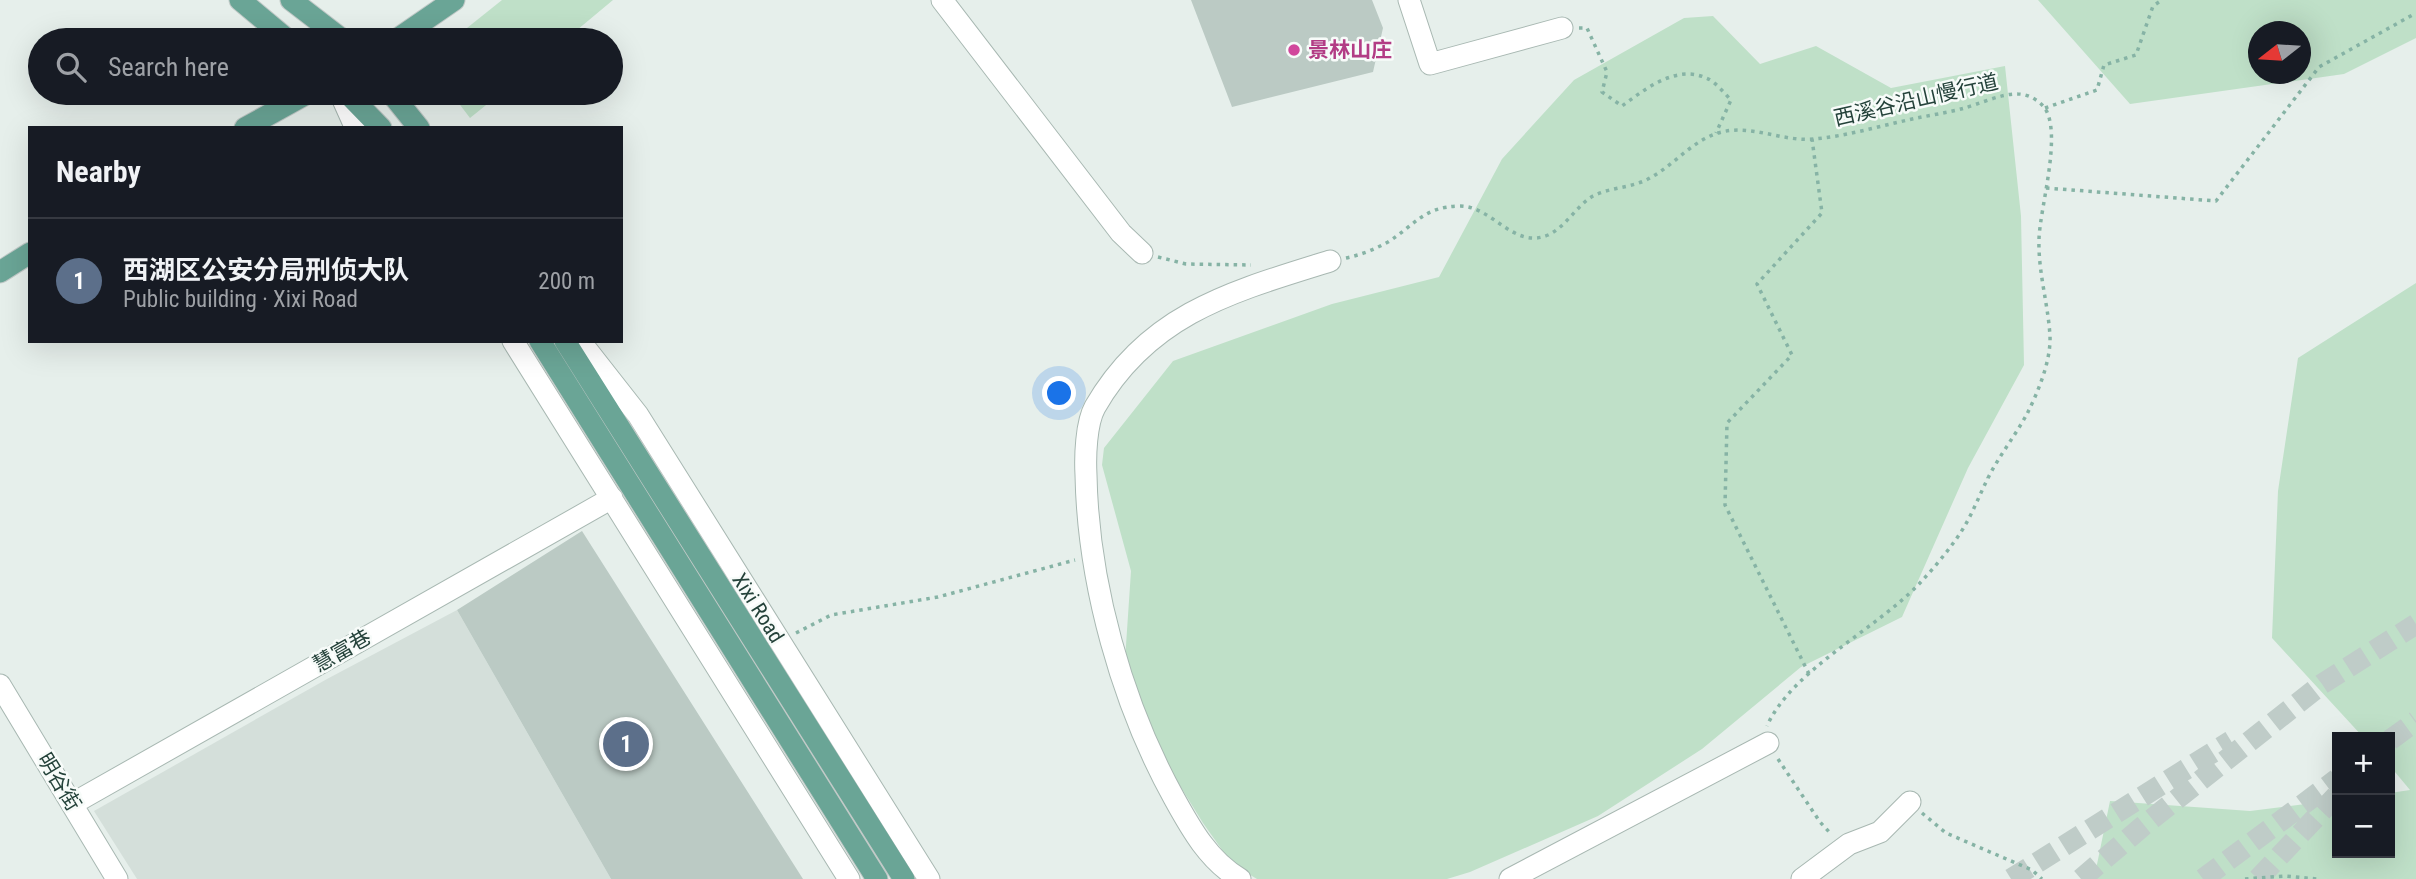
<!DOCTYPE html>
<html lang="en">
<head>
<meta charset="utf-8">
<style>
  body { margin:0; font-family:"Roboto Condensed","Noto Sans SC",sans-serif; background:#20242c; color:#f1f3f6 }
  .controls { position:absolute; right:21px; bottom:21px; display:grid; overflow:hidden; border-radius:0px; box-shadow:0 7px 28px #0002 }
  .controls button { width:63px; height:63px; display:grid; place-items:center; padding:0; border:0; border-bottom:2px solid #363941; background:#171b24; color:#f1f3f6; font:35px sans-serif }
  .compass { position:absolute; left:2248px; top:21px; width:63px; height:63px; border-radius:50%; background:#171b24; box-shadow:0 7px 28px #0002; rotate:253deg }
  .you { position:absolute; left:1060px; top:394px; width:24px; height:24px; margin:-18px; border:5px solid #fff; border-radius:50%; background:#1a73e8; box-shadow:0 0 0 10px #1a73e833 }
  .badge { display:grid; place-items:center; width:46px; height:46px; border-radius:50%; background:#f4845f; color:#fff; font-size:23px; font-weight:700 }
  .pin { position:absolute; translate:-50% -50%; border:4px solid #fff; box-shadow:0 2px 7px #0006 }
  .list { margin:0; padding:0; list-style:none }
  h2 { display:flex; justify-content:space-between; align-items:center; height:91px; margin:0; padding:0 28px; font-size:30px }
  h2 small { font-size:23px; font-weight:400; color:#9ea1a6 }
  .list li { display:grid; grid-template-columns:46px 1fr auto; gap:21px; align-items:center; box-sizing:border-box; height:126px; padding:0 28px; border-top:2px solid #363941 }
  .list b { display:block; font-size:26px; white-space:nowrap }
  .list p { margin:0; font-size:23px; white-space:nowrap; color:#9ea1a6 }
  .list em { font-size:23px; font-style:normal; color:#9ea1a6 }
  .icon { flex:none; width:38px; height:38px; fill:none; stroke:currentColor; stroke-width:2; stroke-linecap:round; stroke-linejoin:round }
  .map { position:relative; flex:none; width:2416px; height:879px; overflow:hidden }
  .search { position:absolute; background:#171b24; box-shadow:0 7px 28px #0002; left:28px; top:28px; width:595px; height:77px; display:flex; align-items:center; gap:18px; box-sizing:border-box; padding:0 24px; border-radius:38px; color:#9ea1a6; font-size:26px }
  .panel { position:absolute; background:#171b24; box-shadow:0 7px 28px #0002; left:28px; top:126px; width:595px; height:217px; border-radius:0px }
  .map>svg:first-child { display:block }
  .built { fill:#d4dfda }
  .green { fill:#bfe0c8; fill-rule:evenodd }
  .building { fill:#bbcac4 }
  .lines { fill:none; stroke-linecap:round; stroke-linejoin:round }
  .highway-tunnel { stroke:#bfccc8; stroke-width:21; stroke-dasharray:21 10; stroke-linecap:butt }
  .minor-casing { stroke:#a8b8b2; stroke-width:23 }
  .major-casing { stroke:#c2cac8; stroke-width:23 }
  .path { stroke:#86b3a5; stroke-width:3.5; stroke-dasharray:3.5 5; stroke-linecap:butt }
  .minor { stroke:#fff; stroke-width:21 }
  .major { stroke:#6aa596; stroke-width:21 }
  .hotel-dot { fill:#d1479c; stroke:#f7fbf9; stroke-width:2.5 }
  .labels { text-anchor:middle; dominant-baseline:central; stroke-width:5; stroke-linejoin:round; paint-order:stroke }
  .hotel-label { font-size:21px; font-weight:bold; fill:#b23c85; stroke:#f7fbf9; text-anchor:start }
  .street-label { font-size:21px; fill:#24423a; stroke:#f7fbf9 }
</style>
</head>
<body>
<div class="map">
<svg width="2416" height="879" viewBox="0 0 2416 879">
  <rect width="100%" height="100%" fill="#e6efeb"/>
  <path class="built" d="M457 610 611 879H137L94 811 327 679Z"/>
  <path class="green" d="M502 0H613L565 40H452Z
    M2038 0H2416V38L2344 74 2130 104ZM2258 32H2300V74H2258Z
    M1713 16 1760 64 1816 46 1891 88 2005 66 2021 216 2024 365 1968 468 1902 617 1801 667 1702 749 1598 816 1470 872 1447 879H1257L1232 864 1203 823 1154 744 1125 660 1131 571 1102 465 1104 448 1173 361 1332 304 1439 277 1502 159 1574 80 1684 18Z
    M451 93H501L470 118Z
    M2416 283V879H2094L2110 801 2250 811 2337 800V853H2390V793L2410 790 2390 766V737H2363L2272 638 2278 491 2298 358Z"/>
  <path class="building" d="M1191 0H1372L1383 28 1373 72 1232 107Z
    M582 531 803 879H611L457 610Z"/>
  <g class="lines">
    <path class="highway-tunnel" d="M2390 740 2416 721
      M2011 879 2231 741
      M2081 879 2143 826 2322 684 2416 624
      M2203 879 2337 779
      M2258 879 2337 795"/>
    <g class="minor-casing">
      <path id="minor" d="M942 0 1121 233 1142 253
        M1409 0 1430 64 1562 28
        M340 93 353 122 358 128
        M513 341 849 879
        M580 341 638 415 929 879
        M0 685 117 879
        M72 804 612 498
        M1240 879C1209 861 1191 829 1174 798 1122 704 1088 583 1086 475 1085 457 1086 423 1095 407 1149 313 1234 291 1330 261
        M1510 879 1768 743
        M1802 879 1849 844 1880 832 1910 802"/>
    </g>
    <g class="major-casing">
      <path id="major" d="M240 0 288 40
        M291 0 343 40
        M396 40 454 0
        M347 93 381 128
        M391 93 419 128
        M245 128 308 93
        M0 272 30 253
        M540 341 877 879
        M565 341 904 879"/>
    </g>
    <path class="path" d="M1579 28H1587L1607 72 1602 92 1622 106C1644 90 1676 64 1706 78 1715 81 1724 93 1731 100L1716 133
      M2045 108 2097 90 2104 65 2136 55 2153 6 2162 0
      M2046 188 2216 201 2319 67 2416 13
      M1158 257 1186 264 1251 265
      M1346 258C1361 255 1375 249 1388 242 1415 225 1423 207 1459 206 1492 205 1513 250 1548 235 1566 227 1576 206 1593 196 1610 187 1633 188 1650 178 1674 165 1692 141 1718 133 1750 123 1781 142 1814 139 1848 136 1883 125 1917 118 1931 115 1946 113 1961 109 1977 105 2002 93 2018 94 2028 94 2038 100 2044 107 2063 132 2040 207 2039 239 2038 272 2048 303 2050 336 2051 361 2038 392 2027 414 2015 436 1999 456 1988 478 1979 496 1972 515 1961 532 1949 550 1934 568 1919 584 1875 630 1792 670 1767 726
      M796 633 831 615 938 597 1075 560
      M1809 674 1725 505 1727 423 1792 355 1757 284 1822 213 1812 139
      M1778 759 1820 822 1832 835
      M1922 813 1946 833 2032 870 2042 879
      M2245 879 2285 876 2317 879"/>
    <use href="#minor" class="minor"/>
    <use href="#major" class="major"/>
  </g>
  <circle class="hotel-dot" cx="1294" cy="50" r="7"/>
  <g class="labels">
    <g class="hotel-label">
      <text x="1308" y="50">景林山庄</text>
    </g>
    <g class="street-label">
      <text transform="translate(1916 100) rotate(-13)">西溪谷沿山慢行道</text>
      <text transform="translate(758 608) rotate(58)">Xixi Road</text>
      <text transform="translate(342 651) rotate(-30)">慧富巷</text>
      <text transform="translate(59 782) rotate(59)">明谷街</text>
    </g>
  </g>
</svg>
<div class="controls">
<button>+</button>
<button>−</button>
</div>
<svg class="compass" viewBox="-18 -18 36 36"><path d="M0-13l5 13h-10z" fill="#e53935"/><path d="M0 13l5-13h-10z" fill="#9ea1a6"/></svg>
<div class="you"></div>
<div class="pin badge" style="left:626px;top:744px;background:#5c6f8a">1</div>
<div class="search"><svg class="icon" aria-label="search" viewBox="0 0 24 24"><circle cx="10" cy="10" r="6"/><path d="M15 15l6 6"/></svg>Search here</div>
<section class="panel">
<h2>Nearby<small></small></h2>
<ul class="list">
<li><span class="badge" style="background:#5c6f8a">1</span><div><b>西湖区公安分局刑侦大队</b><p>Public building · Xixi Road</p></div><em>200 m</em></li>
</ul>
</section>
</div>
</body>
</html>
